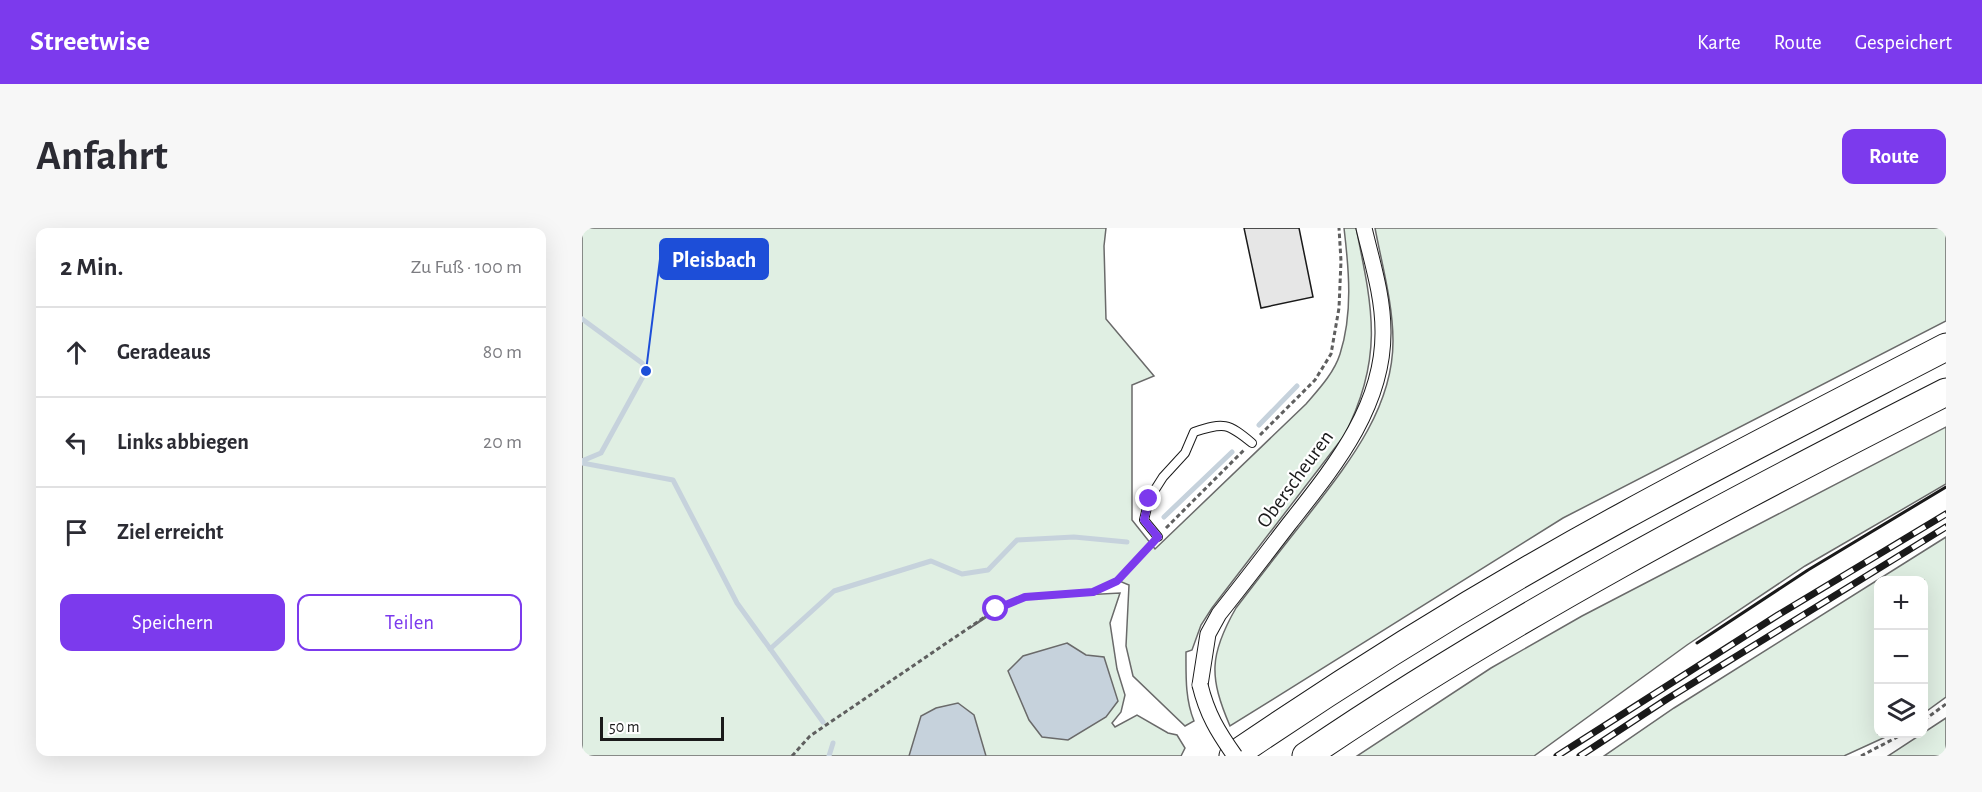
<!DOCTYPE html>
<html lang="de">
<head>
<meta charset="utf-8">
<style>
  body { margin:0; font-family:"Alegreya Sans",sans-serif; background:#f7f7f7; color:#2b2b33 }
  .controls { position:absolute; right:18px; bottom:18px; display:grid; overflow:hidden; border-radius:12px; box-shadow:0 6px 24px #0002 }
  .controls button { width:54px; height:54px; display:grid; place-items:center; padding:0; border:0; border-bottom:2px solid #e1e1e2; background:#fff; color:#2b2b33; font:30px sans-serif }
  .scale { position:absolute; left:18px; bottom:15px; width:124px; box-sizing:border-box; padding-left:6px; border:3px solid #1a1a1a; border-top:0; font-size:16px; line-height:21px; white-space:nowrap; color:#1a1a1a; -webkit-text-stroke:4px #fff; paint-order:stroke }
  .stop { position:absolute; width:18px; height:18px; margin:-14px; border:4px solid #7c3aed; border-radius:50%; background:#fff }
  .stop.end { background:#7c3aed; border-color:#fff; box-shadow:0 2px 6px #0008 }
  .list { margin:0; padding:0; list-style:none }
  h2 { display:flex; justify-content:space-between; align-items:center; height:78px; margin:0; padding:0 24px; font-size:26px }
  h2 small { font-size:20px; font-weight:400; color:#7c7c81 }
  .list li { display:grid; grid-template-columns:39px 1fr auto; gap:18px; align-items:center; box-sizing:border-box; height:90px; padding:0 24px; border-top:2px solid #e1e1e2 }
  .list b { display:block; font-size:22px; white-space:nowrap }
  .list em { font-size:20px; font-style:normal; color:#7c7c81 }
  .actions { display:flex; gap:12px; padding:18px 24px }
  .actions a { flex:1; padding:14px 0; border:2px solid #7c3aed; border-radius:12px; text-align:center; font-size:21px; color:#7c3aed }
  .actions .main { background:#7c3aed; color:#fff }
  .icon { flex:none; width:33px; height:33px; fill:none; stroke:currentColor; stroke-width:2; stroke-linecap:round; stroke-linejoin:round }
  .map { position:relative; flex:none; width:1364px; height:528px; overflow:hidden; border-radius:12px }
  header { display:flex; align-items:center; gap:36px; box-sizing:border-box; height:84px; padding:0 30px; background:#7c3aed; color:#fff }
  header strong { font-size:28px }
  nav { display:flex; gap:33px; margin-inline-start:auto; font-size:21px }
  .intro { display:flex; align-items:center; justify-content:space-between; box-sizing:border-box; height:144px; padding:0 36px }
  h1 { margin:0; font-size:42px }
  .button { padding:15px 27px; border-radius:12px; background:#7c3aed; color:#fff; font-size:21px; font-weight:700 }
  main { display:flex; gap:36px; padding:0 36px }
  aside { flex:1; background:#fff; border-radius:12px; box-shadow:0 6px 24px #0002 }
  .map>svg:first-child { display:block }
  .green { fill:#e0efe3; stroke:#6a6a6a; stroke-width:1.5 }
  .water { fill:#c6d2dc; stroke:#6a6a6a; stroke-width:1.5 }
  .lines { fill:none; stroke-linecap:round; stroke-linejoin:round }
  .stream { stroke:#c6d2dc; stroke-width:5 }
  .building { fill:#e6e6e6; stroke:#1a1a1a; stroke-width:1.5 }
  .lane-casing { stroke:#1a1a1a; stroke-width:10 }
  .street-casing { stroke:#1a1a1a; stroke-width:17 }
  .highway-casing { stroke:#1a1a1a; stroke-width:29 }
  .path { stroke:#5f5f5f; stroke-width:3; stroke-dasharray:4.5 3; stroke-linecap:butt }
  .lane { stroke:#fff; stroke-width:8 }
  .street { stroke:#fff; stroke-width:15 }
  .highway { stroke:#fff; stroke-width:27 }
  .rail-casing { stroke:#1a1a1a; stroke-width:7 }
  .rail { stroke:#fff; stroke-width:4.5; stroke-dasharray:14; stroke-linecap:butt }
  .street-bridge-casing { stroke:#1a1a1a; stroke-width:17; stroke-linecap:butt }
  .street-bridge { stroke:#fff; stroke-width:15 }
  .wall { stroke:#1a1a1a; stroke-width:3 }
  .route { stroke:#7c3aed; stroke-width:8 }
  .labels { text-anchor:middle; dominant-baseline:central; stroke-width:4.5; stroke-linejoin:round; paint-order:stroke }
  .street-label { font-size:21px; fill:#1a1a1a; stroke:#fff }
  .leader { fill:none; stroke:#1d4ed8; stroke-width:2 }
  .callout-dot { fill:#1d4ed8; stroke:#fff; stroke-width:2 }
  .callout { fill:#1d4ed8; stroke:#1d4ed8; stroke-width:2 }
  .callout-label { font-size:22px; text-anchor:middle; font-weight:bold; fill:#fff }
</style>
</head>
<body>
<header>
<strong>Streetwise</strong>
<nav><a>Karte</a><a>Route</a><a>Gespeichert</a></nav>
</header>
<div class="intro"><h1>Anfahrt</h1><a class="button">Route</a></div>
<main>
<aside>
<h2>2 Min.<small>Zu Fuß · 100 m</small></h2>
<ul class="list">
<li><svg class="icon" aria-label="ahead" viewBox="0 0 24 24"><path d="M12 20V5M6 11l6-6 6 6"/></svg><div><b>Geradeaus</b></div><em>80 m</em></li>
<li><svg class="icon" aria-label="left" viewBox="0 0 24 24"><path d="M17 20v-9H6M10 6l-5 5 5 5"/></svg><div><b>Links abbiegen</b></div><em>20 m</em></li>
<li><svg class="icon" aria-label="arrive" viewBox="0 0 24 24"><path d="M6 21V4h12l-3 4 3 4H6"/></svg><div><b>Ziel erreicht</b></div></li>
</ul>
<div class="actions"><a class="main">Speichern</a><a>Teilen</a></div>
</aside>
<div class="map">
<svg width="1364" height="528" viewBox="0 0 1364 528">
  <rect width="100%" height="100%" fill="#fff"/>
  <path class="green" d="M0 0H524L522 18 524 91 572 148 550 157V292L573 321 724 176C737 161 752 145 758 126 771 85 767 42 762 0H774C791 82 802 130 762 208L630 380 619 397 610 422 604 424C604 447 603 471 612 493L603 498 551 448 544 418 547 357 535 352 510 363 442 368 413 381 388 400 414 383 444 370 538 365 528 395 535 441 543 467 539 484 530 495 533 499 555 487 586 505 595 507 603 520 599 528H0Z
    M793 0H1364V93L981 290 648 498C627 449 627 427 654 380 677 350 700 320 724 290 764 238 811 182 811 113 811 76 800 37 793 0Z
    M1364 199V256L1223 338 1105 417 952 528H775L909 440 1000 388Z
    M1364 309V469L1342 485V352H1296V506H1310L1262 528H1022L1092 480Z
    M1364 490V528H1306Z"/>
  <path class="water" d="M485 415 504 427 522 429 536 473 524 489 486 512 460 509 447 492 426 443 441 428Z
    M376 475 392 487 404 528H327L339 488 354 480Z"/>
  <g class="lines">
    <path class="stream" d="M0 91 60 135 64 143 19 225 0 233
      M677 197 715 158
      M0 235 91 252 155 375 241 494
      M582 289 650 224
      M188 421 252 363 349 333 380 346 406 342 435 312 492 309 545 314
      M247 528 251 515"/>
  </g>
  <path class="building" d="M662 0H717L731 69 679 80Z"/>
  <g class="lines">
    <g class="lane-casing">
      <path id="lane" d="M576 309 562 292 567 271 581 249 603 225 612 204C642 194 646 195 670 215"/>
    </g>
    <g class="street-casing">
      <path id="street" d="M618 457 626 406 637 386C661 356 684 326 707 296 751 240 802 179 801 103 801 68 790 34 782 0"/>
    </g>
    <g class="highway-casing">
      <path id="highway" d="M651 528C777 442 908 361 1042 288 1148 230 1256 175 1364 119
        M724 528C927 390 1146 275 1364 164"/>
    </g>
    <path class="path" d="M678 207 733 152 749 126 757 80 759 33 757 0
      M584 300 662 222
      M1342 492 1364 476
      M210 528 228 508 413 382 443 369 511 364 535 353 569 316
      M1279 528 1321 506"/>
    <use href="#lane" class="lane"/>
    <use href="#street" class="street"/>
    <use href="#highway" class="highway"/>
    <g class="rail-casing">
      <path id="rail" d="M975 528 1196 387 1364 286
        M998 528 1085 471 1364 299"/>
    </g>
    <use href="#rail" class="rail"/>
    <g class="street-bridge-casing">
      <path id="street-bridge" d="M618 457C625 486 636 504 653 528"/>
    </g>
    <use href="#street-bridge" class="street-bridge"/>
    <path class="wall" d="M1115 415 1226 342 1364 259"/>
  </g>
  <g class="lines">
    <path class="route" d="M414 381 443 369 511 364 535 353 576 309 562 292 567 271"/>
  </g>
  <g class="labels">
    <g class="street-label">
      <text transform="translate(713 251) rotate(-54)">Oberscheuren</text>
    </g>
  </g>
  <path class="leader" d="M64 143L78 31"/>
  <circle class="callout-dot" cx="64" cy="143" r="6"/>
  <rect class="callout" x="78" y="11" width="108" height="40" rx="6"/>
  <g class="callout-label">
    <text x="132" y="39">Pleisbach</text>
  </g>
</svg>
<div class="controls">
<button>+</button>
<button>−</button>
<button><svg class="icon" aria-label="layers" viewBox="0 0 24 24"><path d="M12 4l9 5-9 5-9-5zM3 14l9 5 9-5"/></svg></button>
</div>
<div class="scale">50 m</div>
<div class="stop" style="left:414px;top:381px"></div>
<div class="stop end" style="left:567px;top:271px"></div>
</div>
</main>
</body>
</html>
